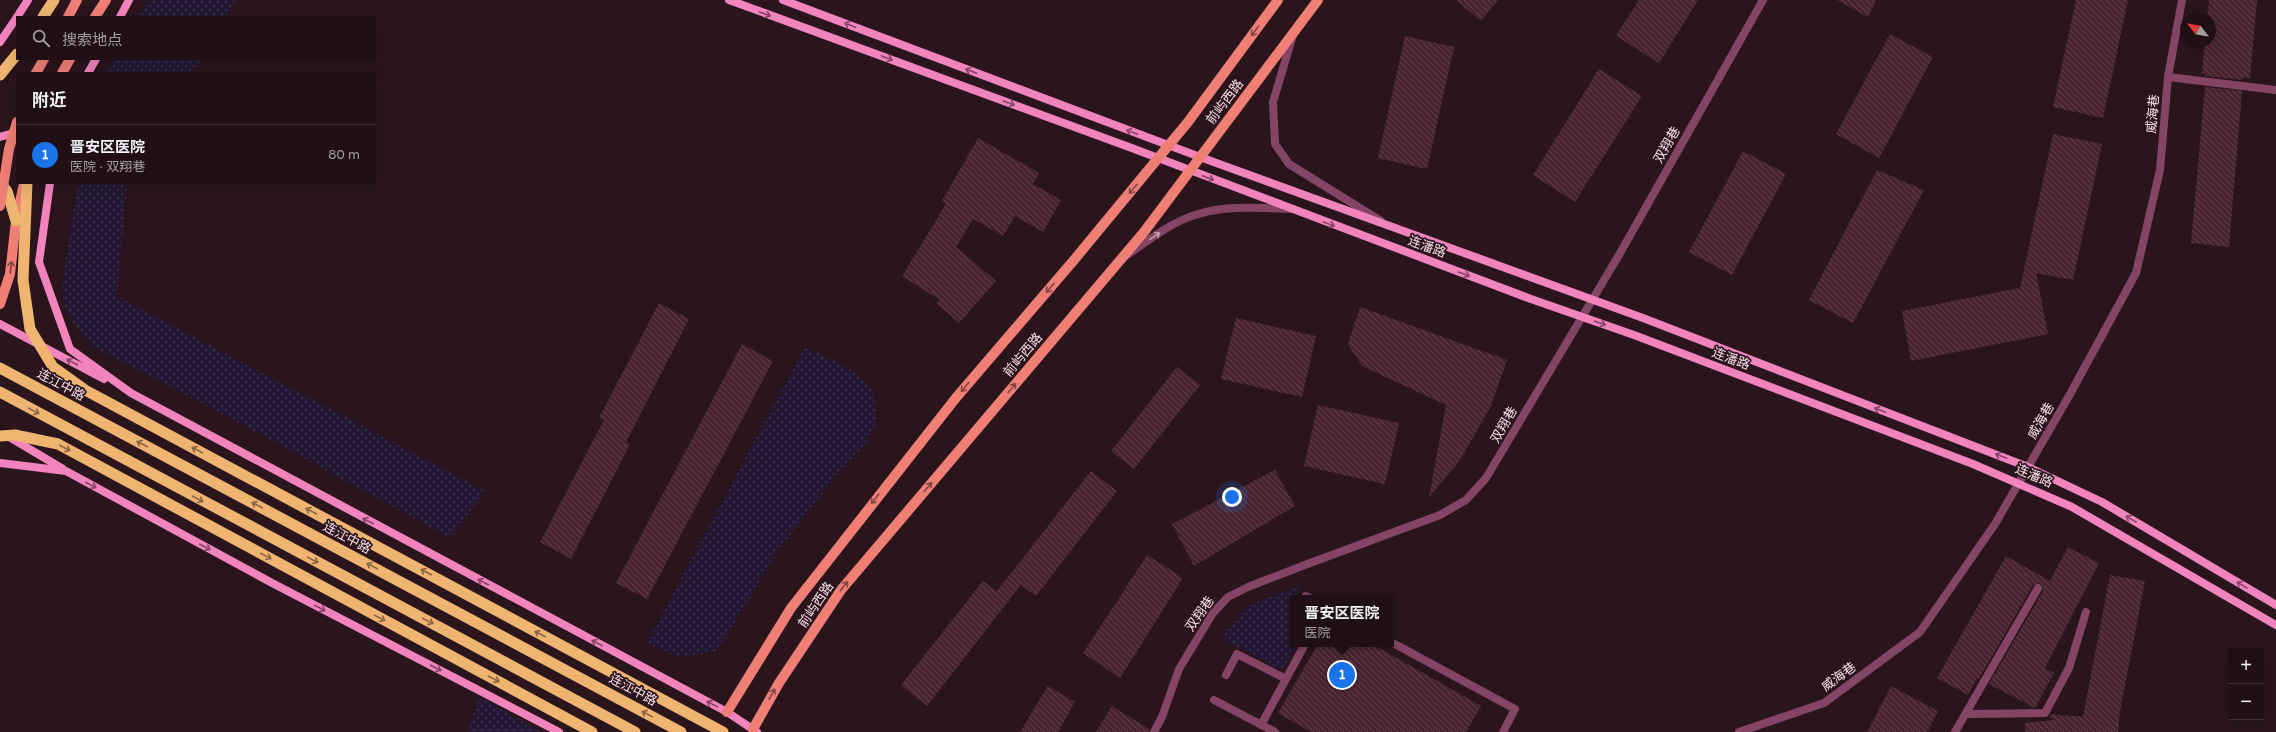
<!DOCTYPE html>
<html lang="zh">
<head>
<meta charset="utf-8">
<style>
  body { margin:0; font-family:"Varela Round","Noto Sans SC",sans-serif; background:#2d1e23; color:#f1f3f6 }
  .controls { position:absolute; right:12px; bottom:12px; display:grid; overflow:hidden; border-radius:0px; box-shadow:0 4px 16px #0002 }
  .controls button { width:36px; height:36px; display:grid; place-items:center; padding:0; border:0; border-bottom:1px solid #3d3035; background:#201016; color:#f1f3f6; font:20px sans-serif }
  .compass { position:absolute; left:2180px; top:12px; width:36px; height:36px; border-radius:50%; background:#201016; box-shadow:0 4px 16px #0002; rotate:301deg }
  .you { position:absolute; left:1232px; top:497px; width:14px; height:14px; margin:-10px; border:3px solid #fff; border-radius:50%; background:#1a73e8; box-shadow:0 0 0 6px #1a73e833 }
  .badge { display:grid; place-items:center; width:26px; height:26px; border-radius:50%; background:#1a73e8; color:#fff; font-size:13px; font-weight:700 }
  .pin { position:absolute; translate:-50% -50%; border:2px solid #fff; box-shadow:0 1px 4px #0006 }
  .popup { position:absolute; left:1290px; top:595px; width:104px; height:52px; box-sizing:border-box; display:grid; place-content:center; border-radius:0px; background:#201016; filter:drop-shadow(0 1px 3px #0005); font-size:13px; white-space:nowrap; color:#a29da1 }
  .popup b { font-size:15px; color:#f1f3f6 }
  .popup::after { content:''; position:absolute; left:50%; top:100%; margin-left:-8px; border:8px solid transparent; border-top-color:#201016 }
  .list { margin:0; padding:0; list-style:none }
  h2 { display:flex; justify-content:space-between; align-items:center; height:52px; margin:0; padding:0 16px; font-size:17px }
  h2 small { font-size:13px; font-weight:400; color:#a29da1 }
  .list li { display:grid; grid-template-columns:26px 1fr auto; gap:12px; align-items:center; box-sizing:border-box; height:60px; padding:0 16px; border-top:1px solid #3d3035 }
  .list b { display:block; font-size:15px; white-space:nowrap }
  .list p { margin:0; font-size:13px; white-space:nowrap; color:#a29da1 }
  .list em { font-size:13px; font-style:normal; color:#a29da1 }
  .icon { flex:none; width:22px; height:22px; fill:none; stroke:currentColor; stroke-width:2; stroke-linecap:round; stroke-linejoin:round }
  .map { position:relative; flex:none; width:2276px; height:732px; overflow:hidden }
  .search { position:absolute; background:#201016; box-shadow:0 4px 16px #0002; left:16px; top:16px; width:360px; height:44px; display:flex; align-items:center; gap:10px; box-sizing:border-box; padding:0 14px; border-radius:0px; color:#a29da1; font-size:15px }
  .panel { position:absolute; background:#201016; box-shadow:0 4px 16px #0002; left:16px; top:72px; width:360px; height:112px; border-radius:0px }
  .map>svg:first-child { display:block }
  .grass { fill:url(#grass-dots) }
  .building { fill:url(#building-back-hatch) }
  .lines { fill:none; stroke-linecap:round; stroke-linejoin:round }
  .service { stroke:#844565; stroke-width:8 }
  .minor { stroke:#844565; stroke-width:8 }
  .tertiary { stroke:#844565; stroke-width:8 }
  .secondary { stroke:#f183bd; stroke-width:8 }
  .primary { stroke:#ef7e75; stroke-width:10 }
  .trunk { stroke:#eeb470; stroke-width:11 }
  .primary-bridge { stroke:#ef7e75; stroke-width:10 }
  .trunk-bridge { stroke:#eeb470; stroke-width:11 }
  .oneway { stroke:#844665 }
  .oneway2 { stroke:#834445 }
  .oneway3 { stroke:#c093a9 }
  .oneway4 { stroke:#8c6446 }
  .labels { text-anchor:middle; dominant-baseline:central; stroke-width:3.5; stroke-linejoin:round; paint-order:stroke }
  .street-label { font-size:13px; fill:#fce1ed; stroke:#2a151d }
</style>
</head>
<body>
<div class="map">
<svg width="2276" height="732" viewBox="0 0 2276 732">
  <defs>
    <pattern id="grass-dots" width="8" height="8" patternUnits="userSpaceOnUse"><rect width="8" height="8" fill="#241834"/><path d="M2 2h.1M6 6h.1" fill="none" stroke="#453952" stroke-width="1.8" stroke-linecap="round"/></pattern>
    <pattern id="building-back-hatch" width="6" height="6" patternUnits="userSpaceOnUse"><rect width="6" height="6" fill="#492330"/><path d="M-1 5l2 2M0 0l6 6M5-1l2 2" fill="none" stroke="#64434e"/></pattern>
  </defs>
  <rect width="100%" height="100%" fill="#2a151d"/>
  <path class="grass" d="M149 0H236L226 17H139Z
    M115 59H201L192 73H107Z
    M78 183H127L117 296 485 491 450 538 253 430 96 348 85 339 68 314 64 302 62 286Z
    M805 347 847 367 873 389 877 420 867 442 840 471 778 550 728 634 714 652 678 657 647 643Z
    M1298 586V598H1293V644H1299L1281 670 1222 638 1247 606Z
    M479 697 542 732H468Z"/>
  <path class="building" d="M1456 0H1498L1481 21Z
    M1639 0H1698L1659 63 1616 36Z
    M1837 0H1876L1868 17Z
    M2076 0H2128L2103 118 2053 107Z
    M2209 0H2257L2250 78 2243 77V80L2205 76 2206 73H2202L2205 42H2210V18H2207Z
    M1890 34 1933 57 1879 158 1836 134Z
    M1405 36 1454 47 1427 169 1378 158Z
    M1599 69 1642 96 1575 202 1533 175Z
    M2205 87 2242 91 2229 247 2191 243Z
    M2053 134 2102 144 2073 280 2036 273 2048 334 1911 361 1902 311 2020 288Z
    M978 138 1039 173 1033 184 1061 200 1043 232 1015 216 1003 236 973 219 956 247 996 281 959 323 936 303 940 300 902 276 946 204 942 201Z
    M1743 151 1786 174 1732 275 1689 252Z
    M1877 170 1924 190 1853 323 1809 300Z
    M659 303 689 319 626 442 630 444 571 559 540 542 604 420 599 418Z
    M1360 307 1507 360 1490 408 1458 463 1429 497 1446 405 1362 366 1348 344Z
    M1236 318 1316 336 1302 397 1221 379Z
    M742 344 773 361 647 599 616 583Z
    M1177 367 1200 385 1134 469 1111 451Z
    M1318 405 1399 423 1385 484 1304 466Z
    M1275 470 1295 506 1194 566 1172 524Z
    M1091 471 1117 491 1036 596 1021 585 927 706 901 685 983 581 997 591Z
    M2068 547 2099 563 2045 668 2054 673 2035 708 1989 684 2043 591V586L2040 583 2033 585 1979 679 1977 678 1968 695 1937 678 2006 556 2050 581Z
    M1147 555 1183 578 1120 678 1083 653Z
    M2110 575 2145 581 2120 711 2118 732H2025V723L2054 720 2049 717 2051 714 2083 717Z
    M1318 644H1372L1481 706 1466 732H1311L1278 713Z
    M1048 686 1075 702 1058 732H1020Z
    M1891 686 1938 711 1927 732H1867Z
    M1112 706 1149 729V732H1096Z"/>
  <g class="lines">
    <path class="service" d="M2168 77 2276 90
      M1306 598V596L1310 598
      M1391 642 1515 709 1503 732
      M1226 675 1237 654 1286 679
      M1214 700 1275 732
      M1966 714 2045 713 2069 668 2086 612
      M1261 725 1305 644
      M1955 732 2038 588"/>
    <path class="minor" d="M1739 732 1824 703 1920 632 1995 524 2069 396 2136 273 2160 170 2168 77 2182 0"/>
    <path class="tertiary" d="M1293 35 1273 102 1275 144 1289 164 1381 221
      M1127 255C1148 241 1171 222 1195 215 1225 205 1259 208 1290 209
      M1154 732 1162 717 1179 669 1213 613 1228 597 1248 587 1302 566 1440 515 1466 500 1486 478 1619 255 1763 0"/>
    <path class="secondary" d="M729 0 1129 147 1531 299 1634 335 1973 464 2072 507 2276 625
      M783 0 1200 157 1643 318 2028 467 2102 502 2276 605
      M17 17 28 0
      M120 17 129 0
      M0 42 17 17
      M88 73 96 59
      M0 137 17 132
      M50 183 39 262 70 349 131 393 727 712 757 732
      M0 324 104 379
      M6 435 63 469
      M0 463 66 471 274 584 559 732"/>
    <path class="primary" d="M68 17 77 0
      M95 17 106 0
      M36 73 44 59
      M62 73 70 59
      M0 304 10 274 16 221 24 183
      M727 712 791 608 955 399 1074 260 1188 122 1278 0
      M753 729 779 683 841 590 1144 232 1318 0"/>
    <path class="trunk" d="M43 17 54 0
      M0 75 17 54
      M0 183 7 191 16 221"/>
    <path class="primary-bridge" d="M0 206 9 149 17 122"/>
    <path class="trunk-bridge" d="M27 183 23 280 30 329 53 367 85 390 723 732
      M0 368 681 732
      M0 392 635 732
      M0 436 15 435 58 444 592 732"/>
  </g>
  <defs><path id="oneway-shaft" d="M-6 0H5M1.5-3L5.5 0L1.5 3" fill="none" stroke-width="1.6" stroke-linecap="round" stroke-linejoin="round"/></defs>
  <g class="oneway">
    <use href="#oneway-shaft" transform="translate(765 14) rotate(20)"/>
    <use href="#oneway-shaft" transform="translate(850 25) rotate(-159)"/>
    <use href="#oneway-shaft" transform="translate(887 58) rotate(20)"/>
    <use href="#oneway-shaft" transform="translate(971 71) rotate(-159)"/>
    <use href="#oneway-shaft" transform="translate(1009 103) rotate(20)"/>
    <use href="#oneway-shaft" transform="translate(1132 132) rotate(-159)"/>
    <use href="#oneway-shaft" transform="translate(1208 178) rotate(21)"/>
    <use href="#oneway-shaft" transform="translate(1329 224) rotate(20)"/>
    <use href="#oneway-shaft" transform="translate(1464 274) rotate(20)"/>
    <use href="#oneway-shaft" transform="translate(1600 323) rotate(19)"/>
    <use href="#oneway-shaft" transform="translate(72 362) rotate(-152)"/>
    <use href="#oneway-shaft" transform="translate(1880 410) rotate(-159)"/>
    <use href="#oneway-shaft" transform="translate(2001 456) rotate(-159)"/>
    <use href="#oneway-shaft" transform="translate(91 485) rotate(28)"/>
    <use href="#oneway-shaft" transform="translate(2131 519) rotate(-149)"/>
    <use href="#oneway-shaft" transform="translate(368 521) rotate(-152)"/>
    <use href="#oneway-shaft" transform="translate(205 547) rotate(28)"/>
    <use href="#oneway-shaft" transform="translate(483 582) rotate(-152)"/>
    <use href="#oneway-shaft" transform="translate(2242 585) rotate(-149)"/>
    <use href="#oneway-shaft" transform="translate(320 608) rotate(28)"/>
    <use href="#oneway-shaft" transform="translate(597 643) rotate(-152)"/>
    <use href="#oneway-shaft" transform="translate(436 668) rotate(28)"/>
    <use href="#oneway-shaft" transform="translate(712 704) rotate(-152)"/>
  </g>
  <g class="oneway2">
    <use href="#oneway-shaft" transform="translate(1255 31) rotate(127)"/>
    <use href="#oneway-shaft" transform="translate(1133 189) rotate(130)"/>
    <use href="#oneway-shaft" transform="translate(11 267) rotate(-83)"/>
    <use href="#oneway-shaft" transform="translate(1050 288) rotate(131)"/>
    <use href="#oneway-shaft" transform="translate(965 387) rotate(130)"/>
    <use href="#oneway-shaft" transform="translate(1012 388) rotate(-50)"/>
    <use href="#oneway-shaft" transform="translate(928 487) rotate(-50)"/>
    <use href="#oneway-shaft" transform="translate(875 499) rotate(128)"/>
    <use href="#oneway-shaft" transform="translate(844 586) rotate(-51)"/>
    <use href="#oneway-shaft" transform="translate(772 694) rotate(-61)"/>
  </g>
  <use class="oneway3" href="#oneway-shaft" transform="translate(1155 236) rotate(-33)"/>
  <g class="oneway4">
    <use href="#oneway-shaft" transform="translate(34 411) rotate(28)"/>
    <use href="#oneway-shaft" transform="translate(142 444) rotate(-152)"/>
    <use href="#oneway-shaft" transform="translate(65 448) rotate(28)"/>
    <use href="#oneway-shaft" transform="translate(197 450) rotate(-152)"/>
    <use href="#oneway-shaft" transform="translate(198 499) rotate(28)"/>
    <use href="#oneway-shaft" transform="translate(257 505) rotate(-152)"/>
    <use href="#oneway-shaft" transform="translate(311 511) rotate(-152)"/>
    <use href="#oneway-shaft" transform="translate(266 556) rotate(28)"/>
    <use href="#oneway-shaft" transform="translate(313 560) rotate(28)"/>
    <use href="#oneway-shaft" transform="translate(372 566) rotate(-152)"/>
    <use href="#oneway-shaft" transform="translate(426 572) rotate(-152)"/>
    <use href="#oneway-shaft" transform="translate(380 618) rotate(28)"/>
    <use href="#oneway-shaft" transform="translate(428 621) rotate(28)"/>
    <use href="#oneway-shaft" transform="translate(540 634) rotate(-152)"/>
    <use href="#oneway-shaft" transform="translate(494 679) rotate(28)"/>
    <use href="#oneway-shaft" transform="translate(647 714) rotate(-152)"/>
  </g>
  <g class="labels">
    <g class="street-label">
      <text transform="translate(1225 102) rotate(-53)">前屿西路</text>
      <text transform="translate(2153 114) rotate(-85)">威海巷</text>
      <text transform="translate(1667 145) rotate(-60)">双翔巷</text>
      <text transform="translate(1427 247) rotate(20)">连潘路</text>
      <text transform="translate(1023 355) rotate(-50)">前屿西路</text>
      <text transform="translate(1731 359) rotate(21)">连潘路</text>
      <text transform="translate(61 385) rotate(28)">连江中路</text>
      <text transform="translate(2041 421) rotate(-60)">威海巷</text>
      <text transform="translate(1504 425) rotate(-60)">双翔巷</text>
      <text transform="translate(2034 476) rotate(23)">连潘路</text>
      <text transform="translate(347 538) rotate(28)">连江中路</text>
      <text transform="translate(816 605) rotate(-56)">前屿西路</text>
      <text transform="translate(1200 614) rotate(-55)">双翔巷</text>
      <text transform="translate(1839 677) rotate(-36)">威海巷</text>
      <text transform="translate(633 690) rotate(28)">连江中路</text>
    </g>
  </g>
</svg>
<div class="controls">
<button>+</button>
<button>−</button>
</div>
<svg class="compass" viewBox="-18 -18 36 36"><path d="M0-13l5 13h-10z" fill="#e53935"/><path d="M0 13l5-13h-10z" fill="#a29da1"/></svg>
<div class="you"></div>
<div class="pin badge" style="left:1342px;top:675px">1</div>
<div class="popup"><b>晋安区医院</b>医院</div>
<div class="search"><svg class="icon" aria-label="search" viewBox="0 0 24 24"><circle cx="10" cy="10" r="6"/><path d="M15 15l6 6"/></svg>搜索地点</div>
<section class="panel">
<h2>附近<small></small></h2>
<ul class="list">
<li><span class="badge">1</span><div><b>晋安区医院</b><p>医院 · 双翔巷</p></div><em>80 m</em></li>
</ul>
</section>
</div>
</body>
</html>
